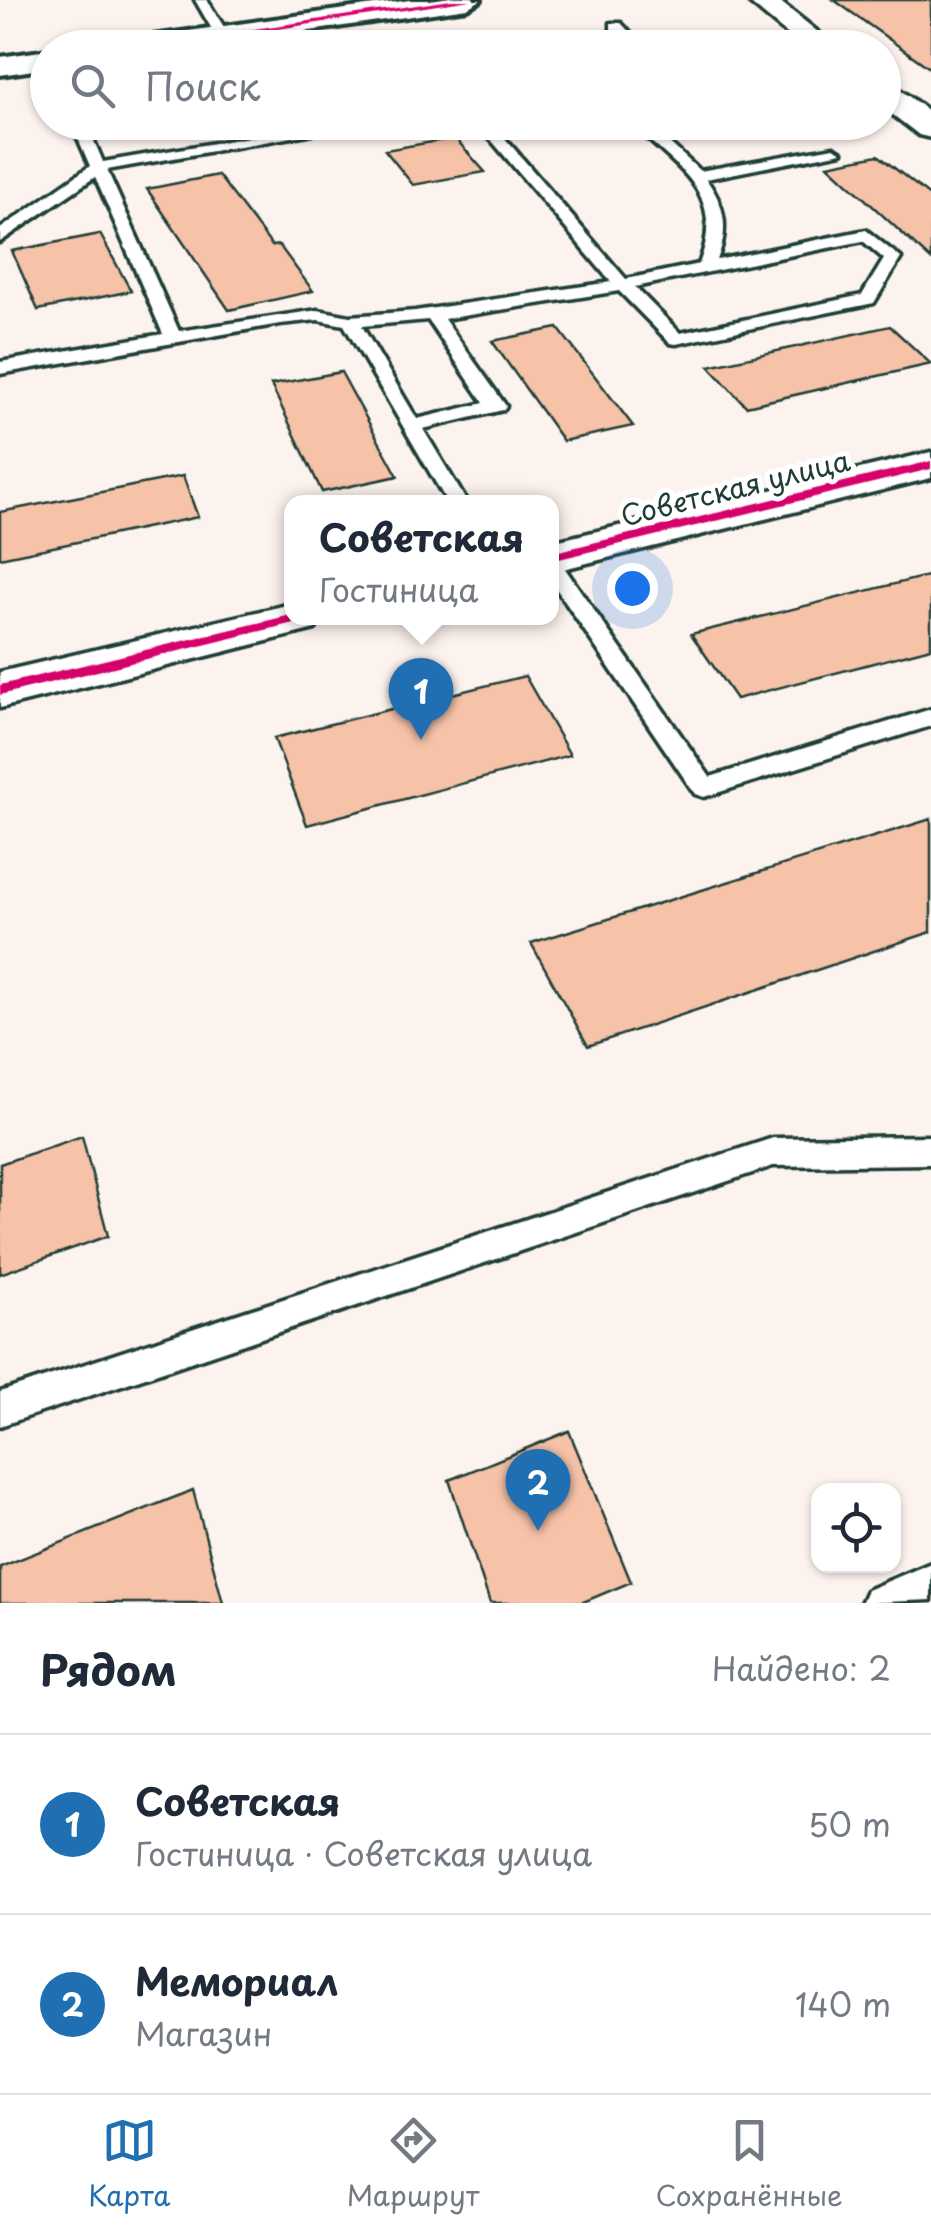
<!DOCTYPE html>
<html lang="ru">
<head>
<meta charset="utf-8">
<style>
  body { margin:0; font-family:"Playpen Sans",sans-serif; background:#f2f2f3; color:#1f2937 }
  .controls { position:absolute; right:30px; bottom:30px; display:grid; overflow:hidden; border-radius:20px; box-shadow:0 2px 8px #0004 }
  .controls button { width:90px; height:90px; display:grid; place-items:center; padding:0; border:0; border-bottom:2px solid #e0e1e3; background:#fff; color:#1f2937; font:50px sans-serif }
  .you { position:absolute; left:632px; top:588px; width:35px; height:35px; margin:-25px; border:8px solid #fff; border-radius:50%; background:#1a73e8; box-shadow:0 0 0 15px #1a73e833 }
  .badge { display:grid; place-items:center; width:65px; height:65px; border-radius:50%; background:#1f6fb2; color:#fff; font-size:32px; font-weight:700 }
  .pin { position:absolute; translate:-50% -82px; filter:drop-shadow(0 2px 5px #0008) }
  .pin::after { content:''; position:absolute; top:52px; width:35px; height:30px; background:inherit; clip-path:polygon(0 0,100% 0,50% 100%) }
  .popup { position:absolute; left:284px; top:495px; width:275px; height:130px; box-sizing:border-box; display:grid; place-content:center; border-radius:20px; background:#fff; filter:drop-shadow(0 2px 8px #0005); font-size:32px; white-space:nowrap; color:#747a83 }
  .popup b { font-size:38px; color:#1f2937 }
  .popup::after { content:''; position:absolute; left:50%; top:100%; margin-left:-20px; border:20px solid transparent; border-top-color:#fff }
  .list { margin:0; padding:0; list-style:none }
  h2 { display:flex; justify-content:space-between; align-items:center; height:130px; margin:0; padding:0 40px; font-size:42px }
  h2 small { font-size:32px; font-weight:400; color:#747a83 }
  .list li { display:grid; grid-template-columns:65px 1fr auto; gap:30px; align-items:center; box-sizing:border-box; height:180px; padding:0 40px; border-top:2px solid #e0e1e3 }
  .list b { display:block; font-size:38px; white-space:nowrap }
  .list p { margin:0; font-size:32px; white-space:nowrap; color:#747a83 }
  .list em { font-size:32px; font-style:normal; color:#747a83 }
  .icon { flex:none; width:55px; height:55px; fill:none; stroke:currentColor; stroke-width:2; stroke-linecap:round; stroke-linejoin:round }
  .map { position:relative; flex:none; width:931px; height:1603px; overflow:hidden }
  .search { position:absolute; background:#fff; box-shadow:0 2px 8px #0004; left:30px; right:30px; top:30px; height:110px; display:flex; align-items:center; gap:25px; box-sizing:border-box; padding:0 35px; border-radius:55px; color:#747a83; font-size:38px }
  .sheet { height:490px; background:#fff }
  nav { display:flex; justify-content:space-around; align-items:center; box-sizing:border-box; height:140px; border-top:2px solid #e0e1e3; background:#fff; font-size:28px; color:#747a83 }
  nav a { display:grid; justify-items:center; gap:5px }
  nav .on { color:#1f6fb2 }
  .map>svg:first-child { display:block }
  .building { fill:#f6c2a8; stroke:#1f3d34; stroke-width:2.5 }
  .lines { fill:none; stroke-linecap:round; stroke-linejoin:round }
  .service-casing { stroke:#1f3d34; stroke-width:7 }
  .minor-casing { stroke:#1f3d34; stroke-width:8 }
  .tertiary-casing { stroke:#1f3d34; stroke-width:7 }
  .secondary-casing { stroke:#1f3d34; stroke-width:7 }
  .service { fill:#fff; fill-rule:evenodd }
  .minor { fill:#fff; fill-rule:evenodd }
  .tertiary { fill:#fff; fill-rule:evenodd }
  .secondary { fill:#fff; fill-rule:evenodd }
  .cycleway-casing { stroke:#fff; stroke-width:6 }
  .cycleway { fill:#d6006c; fill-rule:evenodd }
  .labels { text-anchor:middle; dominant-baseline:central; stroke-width:10; stroke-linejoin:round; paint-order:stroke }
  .street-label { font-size:28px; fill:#1f3d34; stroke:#fff }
</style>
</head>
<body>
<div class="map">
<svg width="931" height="1603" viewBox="0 0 931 1603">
  <rect width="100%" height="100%" fill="#fdf3ee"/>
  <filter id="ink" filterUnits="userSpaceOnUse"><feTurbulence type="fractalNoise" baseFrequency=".01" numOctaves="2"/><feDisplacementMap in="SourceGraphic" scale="20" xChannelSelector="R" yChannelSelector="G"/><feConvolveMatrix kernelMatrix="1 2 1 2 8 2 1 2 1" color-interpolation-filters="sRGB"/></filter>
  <g filter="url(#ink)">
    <path class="building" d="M834 0H931V69Z
      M455 138 485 172 413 185 385 150Z
      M878 155 931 197V260L828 165Z
      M218 175 272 246 279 245 313 291 229 310 147 189Z
      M100 234 131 291 38 310 12 251Z
      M890 326 931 364 746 406 709 366Z
      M558 328 633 426 563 441 492 341Z
      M341 372 398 476 322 492 271 385Z
      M183 476 198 517 0 558V512Z
      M931 575V648L736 699 691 634Z
      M525 676 570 755 307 825 274 738Z
      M931 819V932L588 1046 531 943Z
      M82 1136 108 1236 0 1274V1164Z
      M569 1431 631 1582 581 1603H490L449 1480Z
      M193 1490 223 1603H0V1567Z"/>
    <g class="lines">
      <g class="service-casing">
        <path id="service" d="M195 0H207L229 35 227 38H217Z
          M611 23H621L645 48H631L611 29Z
          M71 122H86L103 162 338 122H375L107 170 179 331 318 310 350 316 415 311 611 282 476 122H491L626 279 699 264C728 190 675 168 630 122H647L700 171 834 147 842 152 706 179C726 206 729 230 717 260L866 230 901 258 874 303 676 344 670 343 619 291 444 319 506 406 503 410 423 429 467 502H447L344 325 318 320 280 324 0 374V362L163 334 95 177 0 242V229L90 166ZM863 241 884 259 862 295 680 333 635 287ZM428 320 484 403 417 419 362 326Z
          M551 558 559 560 710 777 931 709V726L704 797 695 794 551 581Z
          M931 1136V1164L773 1166 0 1426V1392L773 1138Z
          M931 1563V1600L861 1603 867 1590Z"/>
      </g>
      <g class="minor-casing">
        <path id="minor" d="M410 0H481L467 8 194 48H117L131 39Z
          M48 50V68L0 75V57Z"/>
      </g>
      <g class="tertiary-casing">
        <path id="tertiary" d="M931 452V478L551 572V542Z
          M291 604V618H322L315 629 0 708V672Z"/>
      </g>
      <g class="secondary-casing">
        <path id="secondary" d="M746 0H778L838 48H804Z
          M884 84 895 86 931 113V138L919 135 884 108Z"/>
      </g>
      <use href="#service" class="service"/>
      <use href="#minor" class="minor"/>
      <use href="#tertiary" class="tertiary"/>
      <use href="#secondary" class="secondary"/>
      <g class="cycleway-casing">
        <path id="cycleway" d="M451 0H471L152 48H127Z
          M931 461V469L551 561V553Z
          M291 615V618H305L298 622 0 695V685Z"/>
      </g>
      <use href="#cycleway" class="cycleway"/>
    </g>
  </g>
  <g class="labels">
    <g class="street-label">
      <text transform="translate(735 487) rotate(-14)">Советская улица</text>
    </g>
  </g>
</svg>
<div class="controls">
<button><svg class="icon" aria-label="locate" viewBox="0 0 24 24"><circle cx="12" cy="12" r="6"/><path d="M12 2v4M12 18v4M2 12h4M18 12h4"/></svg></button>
</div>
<div class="you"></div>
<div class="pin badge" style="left:421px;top:740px">1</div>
<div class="popup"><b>Советская</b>Гостиница</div>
<div class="pin badge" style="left:538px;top:1531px">2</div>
<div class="search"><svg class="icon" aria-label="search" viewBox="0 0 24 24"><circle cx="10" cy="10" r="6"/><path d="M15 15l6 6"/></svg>Поиск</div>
</div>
<section class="sheet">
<h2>Рядом<small>Найдено: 2</small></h2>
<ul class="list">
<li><span class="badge">1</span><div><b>Советская</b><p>Гостиница · Советская улица</p></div><em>50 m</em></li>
<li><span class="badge">2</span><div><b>Мемориал</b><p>Магазин</p></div><em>140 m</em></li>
</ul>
</section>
<nav>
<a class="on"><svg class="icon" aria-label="map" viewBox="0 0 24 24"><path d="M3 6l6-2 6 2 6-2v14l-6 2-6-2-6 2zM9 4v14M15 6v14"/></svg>Карта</a>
<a><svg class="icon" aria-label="directions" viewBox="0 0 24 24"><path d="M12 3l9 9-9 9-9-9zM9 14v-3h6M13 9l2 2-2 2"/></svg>Маршрут</a>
<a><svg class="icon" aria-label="saved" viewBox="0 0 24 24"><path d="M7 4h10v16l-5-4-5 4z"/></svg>Сохранённые</a>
</nav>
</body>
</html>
